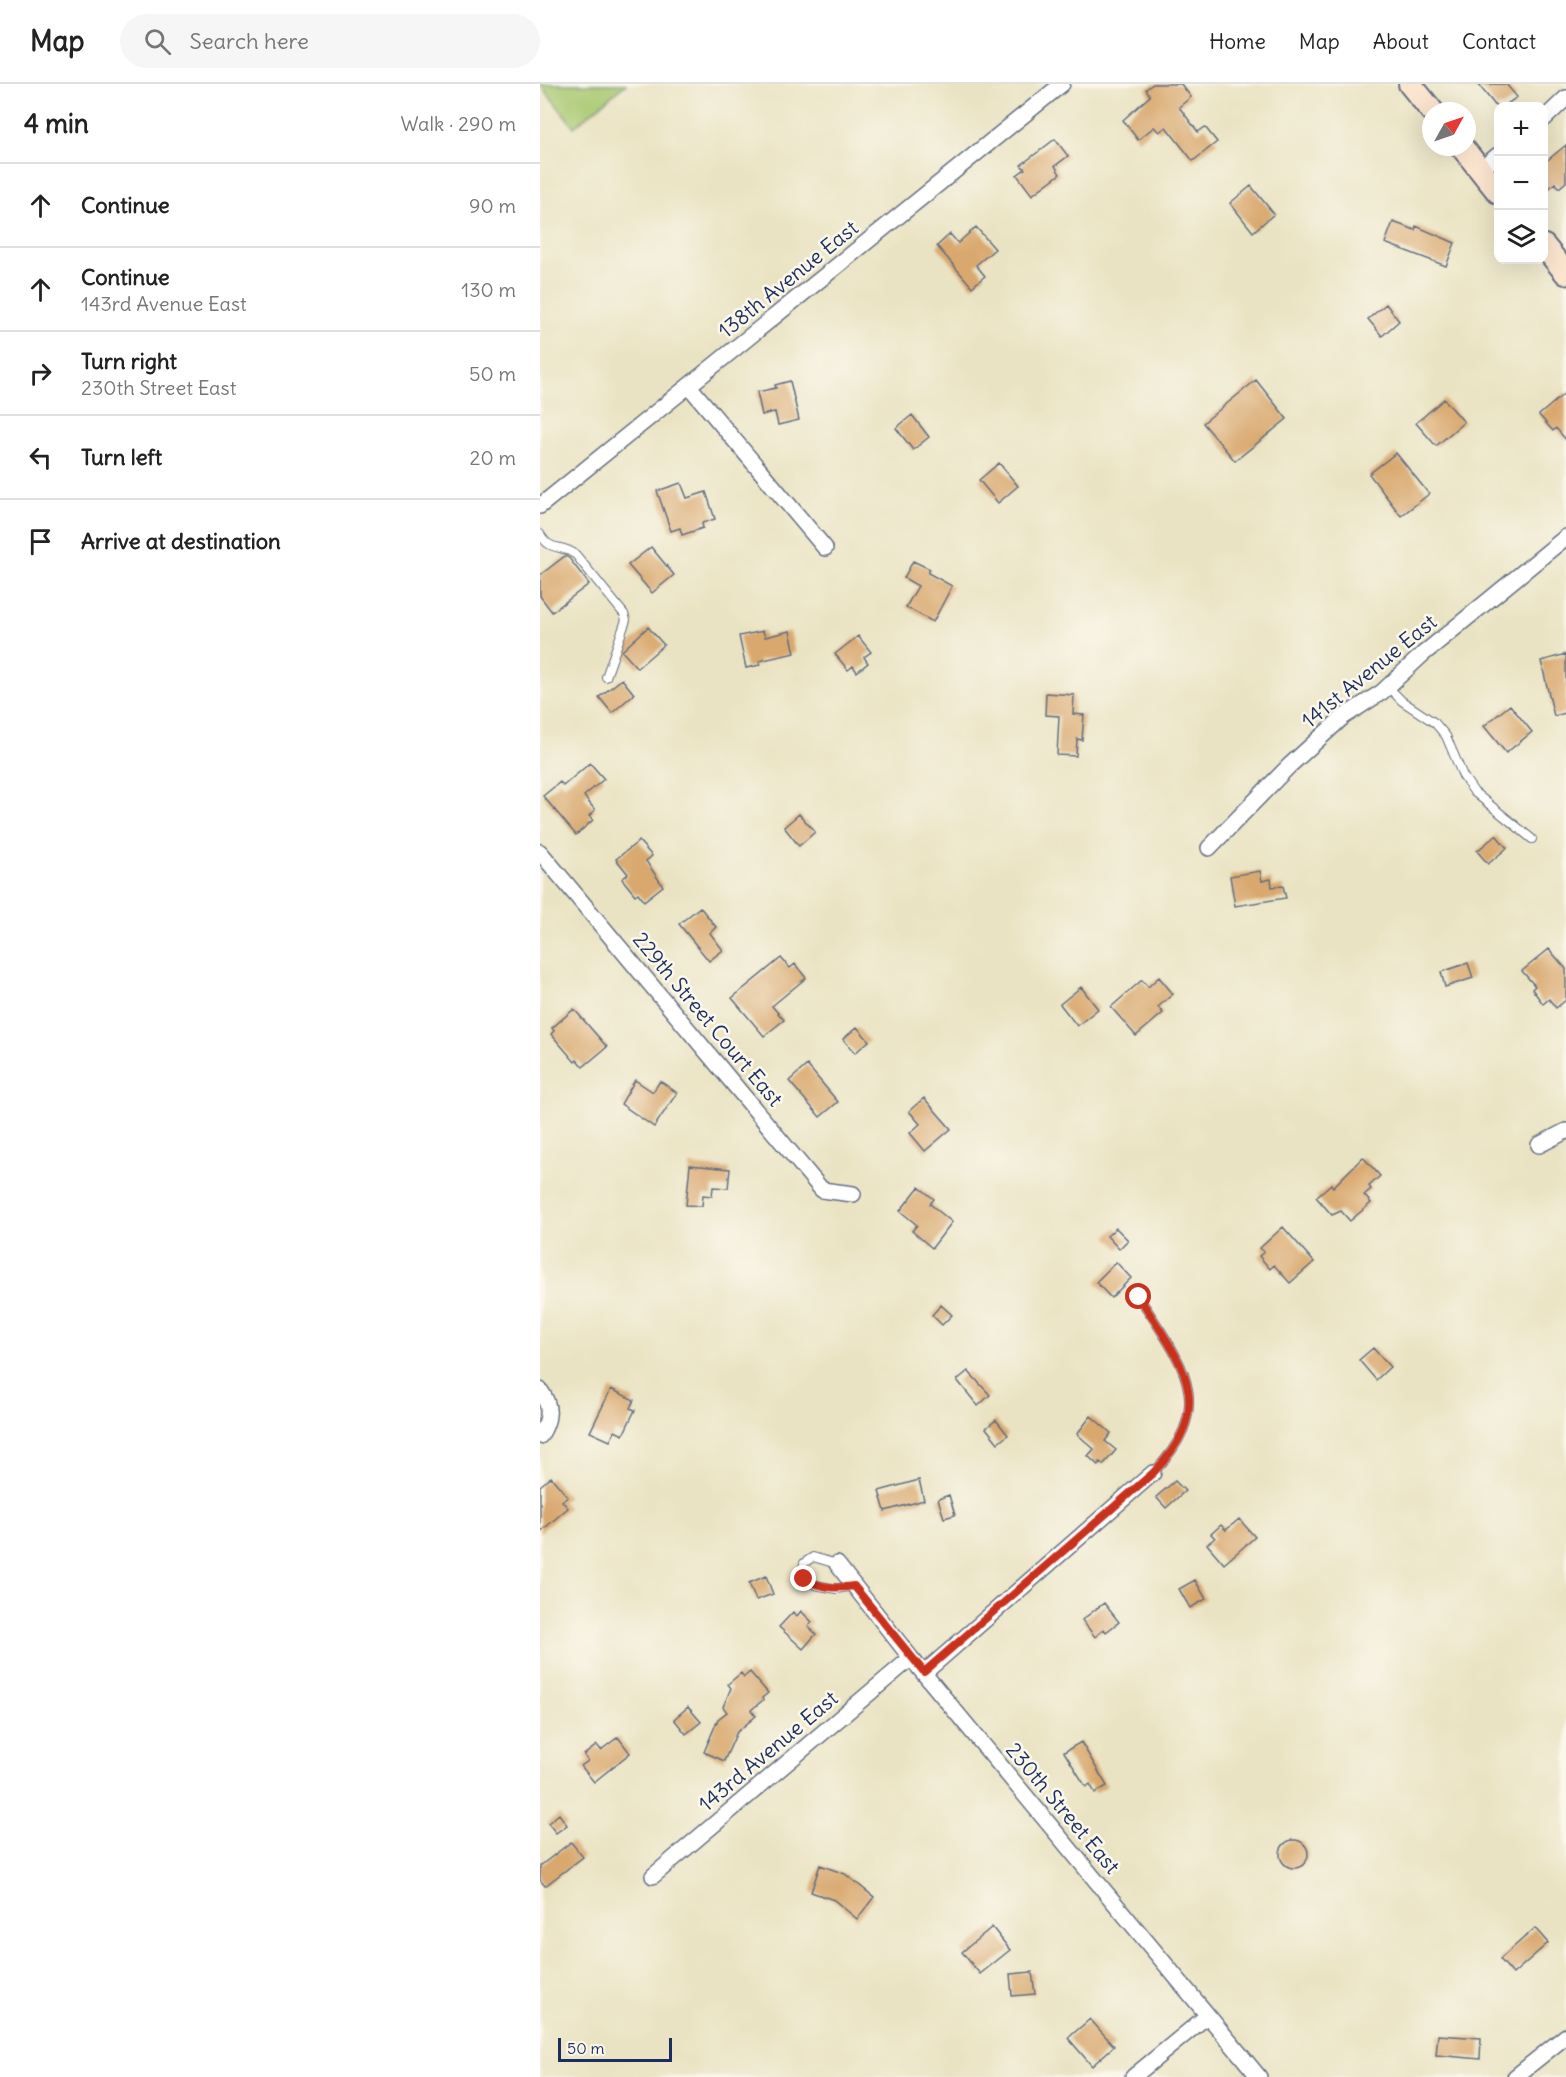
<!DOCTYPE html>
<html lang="en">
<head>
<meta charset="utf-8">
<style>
  body { margin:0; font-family:Delius,sans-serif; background:#f6f6f6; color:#222 }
  .controls { position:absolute; right:18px; top:18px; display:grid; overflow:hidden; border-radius:12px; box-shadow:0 6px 24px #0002 }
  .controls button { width:54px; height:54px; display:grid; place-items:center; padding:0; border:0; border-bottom:2px solid #e0e0e0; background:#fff; color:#222; font:30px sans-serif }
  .compass { position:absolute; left:882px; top:18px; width:54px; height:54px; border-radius:50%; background:#fff; box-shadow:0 6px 24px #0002; rotate:50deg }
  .scale { position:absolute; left:18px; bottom:15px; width:114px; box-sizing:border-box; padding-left:6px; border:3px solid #1b2f5e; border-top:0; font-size:16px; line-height:21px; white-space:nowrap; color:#1b2f5e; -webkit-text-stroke:4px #fbf7ec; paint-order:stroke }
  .stop { position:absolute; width:18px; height:18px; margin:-14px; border:4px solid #c8321e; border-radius:50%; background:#fff }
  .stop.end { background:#c8321e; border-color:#fff; box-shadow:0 2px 6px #0008 }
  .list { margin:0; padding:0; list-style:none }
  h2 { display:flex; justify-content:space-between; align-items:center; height:78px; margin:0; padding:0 24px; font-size:26px }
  h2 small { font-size:20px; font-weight:400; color:#767676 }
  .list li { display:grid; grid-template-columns:39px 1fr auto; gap:18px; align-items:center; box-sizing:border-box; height:84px; padding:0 24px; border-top:2px solid #e0e0e0 }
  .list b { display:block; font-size:22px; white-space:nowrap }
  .list p { margin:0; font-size:20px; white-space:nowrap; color:#767676 }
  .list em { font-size:20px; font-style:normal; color:#767676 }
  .icon { flex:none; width:33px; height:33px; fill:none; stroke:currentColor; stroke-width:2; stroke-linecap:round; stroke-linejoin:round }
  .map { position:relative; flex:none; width:1026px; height:1993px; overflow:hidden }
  header { display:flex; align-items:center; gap:36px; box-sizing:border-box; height:84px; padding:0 30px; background:#fff; border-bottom:2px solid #e0e0e0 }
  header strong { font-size:28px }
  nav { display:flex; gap:33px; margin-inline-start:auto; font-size:21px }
  .search { width:420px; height:54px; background:#f6f6f6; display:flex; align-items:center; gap:15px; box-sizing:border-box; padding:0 21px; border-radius:33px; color:#767676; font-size:22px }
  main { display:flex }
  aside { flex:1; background:#fff }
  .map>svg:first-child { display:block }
  .green { fill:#a7c76f; stroke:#617b66; stroke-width:1.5 }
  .building { fill:#d9a86e }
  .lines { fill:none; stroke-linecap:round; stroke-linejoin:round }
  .lane-casing { stroke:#636e81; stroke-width:10 }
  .street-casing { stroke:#636e81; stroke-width:18 }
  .secondary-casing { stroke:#636e81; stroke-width:26 }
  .lane { stroke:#fff; stroke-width:8 }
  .street { stroke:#fff; stroke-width:15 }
  .secondary { stroke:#fbe5cf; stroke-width:22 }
  .route { stroke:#c8321e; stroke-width:8 }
  .labels { text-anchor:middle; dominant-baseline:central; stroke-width:5; stroke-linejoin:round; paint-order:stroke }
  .street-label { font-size:21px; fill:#1b2f5e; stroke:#fbf7ec }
</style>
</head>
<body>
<header>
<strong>Map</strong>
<div class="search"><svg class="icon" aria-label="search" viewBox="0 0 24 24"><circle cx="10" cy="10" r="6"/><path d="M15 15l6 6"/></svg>Search here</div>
<nav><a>Home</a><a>Map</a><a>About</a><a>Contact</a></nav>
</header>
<main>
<aside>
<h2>4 min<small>Walk · 290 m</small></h2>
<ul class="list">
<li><svg class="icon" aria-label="ahead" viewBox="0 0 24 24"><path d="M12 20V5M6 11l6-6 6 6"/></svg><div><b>Continue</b></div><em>90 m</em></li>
<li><svg class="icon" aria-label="ahead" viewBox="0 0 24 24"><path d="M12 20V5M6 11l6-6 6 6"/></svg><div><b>Continue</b><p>143rd Avenue East</p></div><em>130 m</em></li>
<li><svg class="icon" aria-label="right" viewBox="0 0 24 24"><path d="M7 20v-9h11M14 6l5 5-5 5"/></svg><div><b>Turn right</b><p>230th Street East</p></div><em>50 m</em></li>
<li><svg class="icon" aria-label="left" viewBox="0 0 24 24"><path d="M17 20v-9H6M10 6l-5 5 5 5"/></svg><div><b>Turn left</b></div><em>20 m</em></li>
<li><svg class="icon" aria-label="arrive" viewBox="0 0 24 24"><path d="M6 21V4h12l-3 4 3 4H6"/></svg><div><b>Arrive at destination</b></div></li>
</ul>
</aside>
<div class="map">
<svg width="1026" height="1993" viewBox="0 0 1026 1993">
  <rect width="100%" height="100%" fill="#fbf7ec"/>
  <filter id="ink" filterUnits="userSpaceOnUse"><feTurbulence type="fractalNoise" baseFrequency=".0167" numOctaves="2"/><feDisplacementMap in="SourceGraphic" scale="12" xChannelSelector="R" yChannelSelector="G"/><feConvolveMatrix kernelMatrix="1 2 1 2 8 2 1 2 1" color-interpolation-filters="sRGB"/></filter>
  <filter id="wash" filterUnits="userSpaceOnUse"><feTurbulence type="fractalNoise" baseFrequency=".008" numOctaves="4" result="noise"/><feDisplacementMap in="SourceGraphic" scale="24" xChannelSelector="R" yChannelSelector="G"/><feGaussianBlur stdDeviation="1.35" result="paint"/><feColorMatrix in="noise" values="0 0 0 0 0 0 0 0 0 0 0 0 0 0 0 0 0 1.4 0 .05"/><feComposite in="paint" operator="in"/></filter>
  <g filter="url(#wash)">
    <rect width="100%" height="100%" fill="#eae3c3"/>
    <path class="green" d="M0 0H86L34 43Z"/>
    <g id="blocks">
      <path class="building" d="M613 0H641L651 13 639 23 658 48 665 43 677 58 653 77 626 43 619 48 614 43 598 56 583 36 610 12 606 5Z
        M938 0H966L977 13 964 22H958V25Z
        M515 55 528 72 515 82 520 90 492 111 477 91 485 85 481 81Z
        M1026 61V98L1019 104 1015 99 1004 109V79Z
        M711 102 734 130 713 148 690 119Z
        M853 138 875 146 876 142 915 159 906 182 845 159Z
        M436 143 455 165 436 181 445 192 432 203 397 162 410 150 418 159Z
        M846 220 859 237 842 252 828 235Z
        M716 296 747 335 695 377 663 339Z
        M250 297 259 336 238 341 235 328 222 331 217 308 236 304 235 301Z
        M1026 308V356L1016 344 1013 347 999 331Z
        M904 315 924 338 896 362 876 339Z
        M372 331 389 353 373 366 356 344Z
        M856 369 889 410 861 432 829 390Z
        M459 379 478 402 458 419 439 396Z
        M141 399 147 414 166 408 175 435 162 439 163 444 142 451 140 444 131 447 117 407Z
        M111 463 134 491 112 509 88 481Z
        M25 472 29 474 49 500 12 528 0 512V491Z
        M373 477 390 485 388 489 412 502 393 538 366 523 378 502 364 494Z
        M108 543 124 561 97 584 82 567Z
        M223 547 225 553 250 547 255 569 219 577 220 581 206 584 199 552Z
        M318 552 331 568 324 573 328 579 317 588 313 582 308 586 295 570Z
        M1026 570V629L1014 632 1001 577Z
        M82 595 94 610 72 629 59 613Z
        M506 609 534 611 533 630 544 631 542 656 537 655 536 672 517 671 519 632 505 631Z
        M970 621 992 648 966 669 944 642Z
        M50 679 64 695 44 712 55 726 49 732 53 736 36 751 3 712 20 698 23 702Z
        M259 730 275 748 259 762 244 743Z
        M956 751 967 764 948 780 937 767Z
        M99 757 112 772 106 777 123 802 104 817 98 809 95 811 82 795 88 790 76 775Z
        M720 787 722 797 731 795 732 803 743 802 746 814 695 822 690 792Z
        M160 823 176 843 170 849 183 866 169 877 139 840Z
        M1009 865 1026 885V916L1016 924 1009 915 1003 920 992 905 995 902 982 887Z
        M241 874 250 884 255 880 266 894 232 922 244 936 224 952 192 914Z
        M928 879 933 894 905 903 901 888Z
        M619 893 633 910 618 923 623 929 596 952 571 923 602 896 608 903Z
        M541 903 558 925 537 942 520 920Z
        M34 925 67 963 43 983 37 976 35 978 11 950 14 947 12 944Z
        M317 943 329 957 315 969 303 955Z
        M267 981 298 1018 280 1033 249 997Z
        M95 996 113 1008 120 997 137 1009 114 1043 81 1020Z
        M384 1014 411 1045 385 1067 370 1049 380 1040 369 1027Z
        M823 1073 840 1092 829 1102 831 1105 824 1111 831 1119 810 1137 801 1127 792 1131 776 1113 791 1100 793 1103Z
        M150 1081 190 1085 188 1104 173 1103 172 1112 163 1111 162 1122 146 1121Z
        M379 1103 394 1115 390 1120 412 1138 392 1164 372 1147 377 1141 360 1127Z
        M743 1143 774 1178 750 1199 734 1181 730 1185 719 1172 724 1168 720 1164Z
        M576 1144 588 1156 579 1165 567 1152Z
        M576 1178 591 1194 571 1214 556 1198Z
        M401 1221 412 1231 402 1241 392 1231Z
        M833 1264 850 1283 836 1296 819 1276Z
        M428 1287 450 1311 438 1322 417 1296Z
        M71 1305 94 1316 90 1324 95 1326 83 1351 75 1347 70 1357 50 1348Z
        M551 1332 571 1349 565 1357 576 1366 563 1381 560 1378 558 1381 548 1372 554 1365 537 1350Z
        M456 1336 468 1351 458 1359 446 1344Z
        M11 1393 28 1413 22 1417 28 1424 0 1448V1402Z
        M379 1396 384 1416 345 1427 339 1407Z
        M635 1397 645 1407 626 1424 616 1413Z
        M409 1411 415 1431 404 1434 398 1415Z
        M699 1435 715 1453 684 1480 667 1460 675 1454 671 1450 681 1441 686 1446Z
        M226 1492 233 1510 216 1516 209 1499Z
        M655 1496 666 1515 650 1524 639 1505Z
        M564 1519 579 1538 566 1548 564 1545 555 1553 542 1536Z
        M261 1527 272 1538 268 1542 276 1550 263 1565 239 1543 253 1528 257 1532Z
        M210 1588 228 1609 222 1614 223 1616 211 1626 216 1632 197 1648 184 1677 164 1668 178 1635 187 1628 183 1623 191 1604 188 1600 201 1589 204 1593Z
        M148 1623 161 1638 146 1650 134 1635Z
        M78 1653 90 1669 54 1698 41 1682 48 1677 44 1671 57 1661 61 1666Z
        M541 1658 567 1702 555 1709 550 1700 546 1703 524 1668Z
        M19 1730 27 1741 16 1749 8 1739Z
        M740 1770a14 14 0 1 1 28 0a14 14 0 1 1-28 0Z
        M31 1758 43 1773 5 1802 0 1796V1782Z
        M280 1781 305 1790 334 1813 317 1835 294 1816 271 1808Z
        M452 1843 470 1866 440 1890 422 1868Z
        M995 1844 1008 1859 973 1890 960 1875Z
        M492 1888 495 1910 472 1912 470 1890Z
        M550 1935 574 1962 552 1982 528 1954Z
        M898 1951 941 1954 940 1975 896 1971Z"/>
    </g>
  </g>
  <g filter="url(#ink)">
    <use href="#blocks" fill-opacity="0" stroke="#636e81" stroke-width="1.5"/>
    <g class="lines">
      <g class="lane-casing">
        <path id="lane" d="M0 450C11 469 21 459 36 471L84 530 86 536 66 593
          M848 603 862 617 895 639 906 652 923 692 934 708 992 755
          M599 1213C641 1279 680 1320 613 1389
          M297 1480 273 1473 264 1479 262 1488 264 1495 275 1501 296 1505 314 1502"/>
      </g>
      <g class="street-casing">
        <path id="street" d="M1004 35 1026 14
          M940 86 958 71
          M149 302 285 464
          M0 422 522 0
          M669 764 749 682 803 633 842 608 883 570 1026 453
          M0 768 282 1106 313 1110
          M999 1061 1026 1047
          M0 1306C12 1322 10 1336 0 1352
          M297 1480 371 1574 719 1993
          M384 1589 613 1389
          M113 1792 371 1574
          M593 1993 667 1932
          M975 1993 1026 1952"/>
      </g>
      <g class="secondary-casing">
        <path id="secondary" d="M870 0 892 27
          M922 63 958 108
          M1004 162 1026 189"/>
      </g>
      <use href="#lane" class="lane"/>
      <use href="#street" class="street"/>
      <use href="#secondary" class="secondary"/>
    </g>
  </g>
  <g class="lines" filter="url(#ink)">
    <path class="route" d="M264 1495C281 1504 296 1505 314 1502L384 1588 613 1389C680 1320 641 1279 599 1213"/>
  </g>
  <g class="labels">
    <g class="street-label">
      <text transform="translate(248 195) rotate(-39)">138th Avenue East</text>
      <text transform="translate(829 587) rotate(-39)">141st Avenue East</text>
      <text transform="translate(168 935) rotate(50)">229th Street Court East</text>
      <text transform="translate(228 1667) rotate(-40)">143rd Avenue East</text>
      <text transform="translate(523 1724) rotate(50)">230th Street East</text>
    </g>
  </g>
</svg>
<div class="controls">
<button>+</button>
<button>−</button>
<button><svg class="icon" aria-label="layers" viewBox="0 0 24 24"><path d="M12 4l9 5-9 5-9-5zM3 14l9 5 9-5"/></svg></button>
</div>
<svg class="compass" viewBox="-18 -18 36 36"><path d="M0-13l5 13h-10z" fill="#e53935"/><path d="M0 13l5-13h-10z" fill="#767676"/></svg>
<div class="scale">50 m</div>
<div class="stop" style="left:599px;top:1213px"></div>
<div class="stop end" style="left:264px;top:1495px"></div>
</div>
</main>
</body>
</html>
